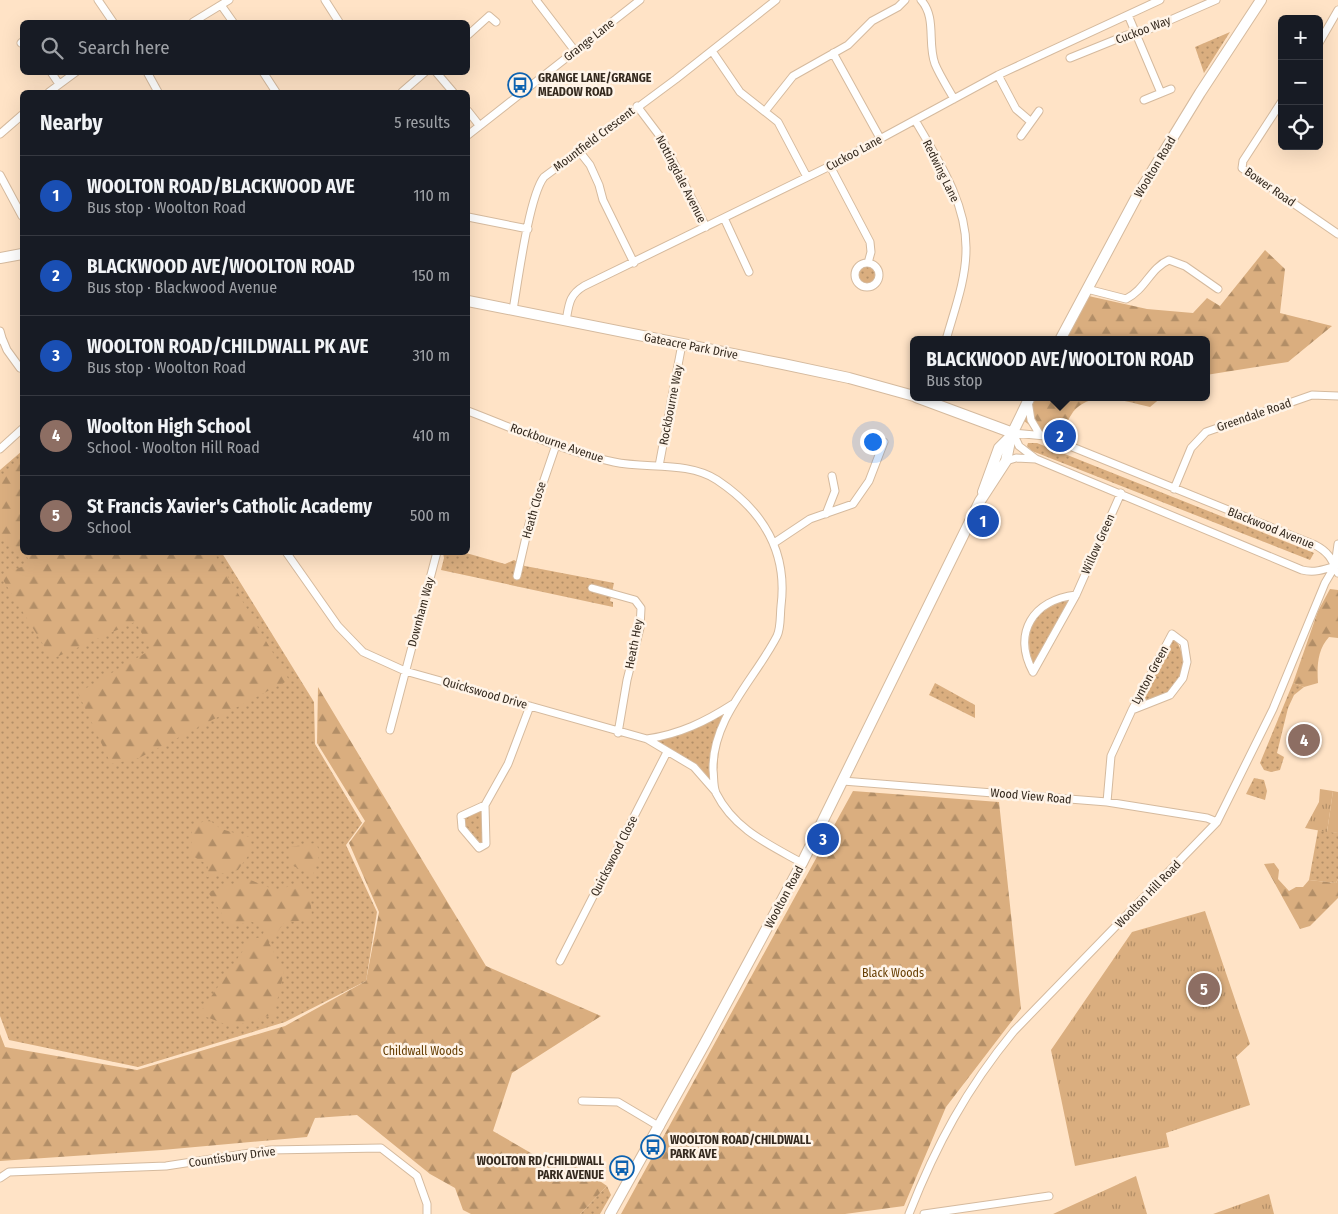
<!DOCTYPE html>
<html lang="en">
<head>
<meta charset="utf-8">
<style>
  body { margin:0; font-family:"Fira Sans Condensed",sans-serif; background:#242831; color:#f1f3f6 }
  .controls { position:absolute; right:15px; top:15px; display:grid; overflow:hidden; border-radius:8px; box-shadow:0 5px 20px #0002 }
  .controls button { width:45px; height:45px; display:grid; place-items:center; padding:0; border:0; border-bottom:1px solid #363941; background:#171b24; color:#f1f3f6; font:25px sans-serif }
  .you { position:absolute; left:872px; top:441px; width:18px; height:18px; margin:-12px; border:4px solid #fff; border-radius:50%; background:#1a73e8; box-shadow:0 0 0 8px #1a73e833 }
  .badge { display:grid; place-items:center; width:32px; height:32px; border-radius:50%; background:#8c9099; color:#fff; font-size:16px; font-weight:700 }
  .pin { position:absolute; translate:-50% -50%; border:2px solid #fff; box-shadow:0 1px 5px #0006 }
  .popup { position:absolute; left:910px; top:336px; width:300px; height:65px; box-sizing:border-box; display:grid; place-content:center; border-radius:8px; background:#171b24; filter:drop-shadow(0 1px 4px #0005); font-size:16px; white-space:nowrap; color:#9ea1a6 }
  .popup b { font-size:19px; color:#f1f3f6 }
  .popup::after { content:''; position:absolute; left:50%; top:100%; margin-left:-10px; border:10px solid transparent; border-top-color:#171b24 }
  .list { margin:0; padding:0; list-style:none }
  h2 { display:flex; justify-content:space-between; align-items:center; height:65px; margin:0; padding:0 20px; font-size:21px }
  h2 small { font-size:16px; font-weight:400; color:#9ea1a6 }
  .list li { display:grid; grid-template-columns:32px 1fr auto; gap:15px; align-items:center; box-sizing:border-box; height:80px; padding:0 20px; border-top:1px solid #363941 }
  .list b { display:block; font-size:19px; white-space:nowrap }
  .list p { margin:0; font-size:16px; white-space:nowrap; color:#9ea1a6 }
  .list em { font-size:16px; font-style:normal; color:#9ea1a6 }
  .icon { flex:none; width:28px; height:28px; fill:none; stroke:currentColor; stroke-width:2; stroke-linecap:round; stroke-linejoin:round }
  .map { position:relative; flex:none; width:1338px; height:1214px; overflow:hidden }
  .search { position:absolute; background:#171b24; box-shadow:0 5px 20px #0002; left:20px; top:20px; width:450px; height:55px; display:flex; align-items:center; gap:12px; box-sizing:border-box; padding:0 18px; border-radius:8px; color:#9ea1a6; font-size:19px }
  .panel { position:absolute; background:#171b24; box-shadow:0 5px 20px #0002; left:20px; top:90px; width:450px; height:465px; border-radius:8px }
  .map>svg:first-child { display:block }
  .grass { fill:url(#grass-dots) }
  .forest { fill:url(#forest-firs) }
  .park { fill:url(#park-tufts) }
  .pitch { fill:#daae7f }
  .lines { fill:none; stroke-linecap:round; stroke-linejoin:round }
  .street-casing { stroke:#d5ba9e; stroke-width:9 }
  .secondary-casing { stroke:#d5ba9e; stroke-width:12 }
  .street { stroke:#fff; stroke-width:7 }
  .secondary { stroke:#fff; stroke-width:10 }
  .labels { text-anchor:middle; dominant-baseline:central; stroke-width:5; stroke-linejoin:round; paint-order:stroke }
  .street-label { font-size:12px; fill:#352a1f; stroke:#fff4e8 }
  .poi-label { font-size:12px; font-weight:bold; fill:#352a1f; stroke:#fff4e8; text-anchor:start }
  .park-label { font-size:12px; fill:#663e03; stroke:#fff4e8 }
</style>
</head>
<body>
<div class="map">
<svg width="1338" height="1214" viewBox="0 0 1338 1214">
  <defs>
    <pattern id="grass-dots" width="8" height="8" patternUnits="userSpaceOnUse" patternTransform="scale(1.25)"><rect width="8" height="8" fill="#daae7f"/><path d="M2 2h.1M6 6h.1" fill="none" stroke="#b28e67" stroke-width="1.8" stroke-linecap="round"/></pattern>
    <pattern id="forest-firs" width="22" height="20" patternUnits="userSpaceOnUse" patternTransform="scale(1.25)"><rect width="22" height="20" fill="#daae7f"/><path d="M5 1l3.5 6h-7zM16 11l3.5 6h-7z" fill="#b28e67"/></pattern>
    <pattern id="park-tufts" width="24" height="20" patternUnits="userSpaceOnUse" patternTransform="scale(1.25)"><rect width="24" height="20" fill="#daae7f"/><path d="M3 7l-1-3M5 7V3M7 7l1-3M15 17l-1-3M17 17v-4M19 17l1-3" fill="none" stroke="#b28e67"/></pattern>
  </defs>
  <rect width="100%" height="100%" fill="#ffe3c6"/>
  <path class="grass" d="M1230 32 1204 73 1195 47Z
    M858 275a9 9 0 1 1 18 0a9 9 0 1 1-18 0Z
    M1028 443H1037L1314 553 1310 560 1032 451 1027 446Z
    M22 451V552L222 553 314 702 315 744 362 823 346 845 377 912 366 981 285 1022 138 1067 9 1040 0 1016V470Z
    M443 553H466L505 564 514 560 525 566 614 583 610 601 613 602V607L441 570 444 558Z
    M1071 598 1033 667C1022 628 1034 610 1071 598Z
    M1173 637C1188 653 1186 683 1166 695 1157 699 1146 702 1136 705Z
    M935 683 975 705V718L929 695Z
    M1293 683 1304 687 1294 695 1288 708 1277 753 1284 757 1280 770 1271 772 1264 770 1260 763Z
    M733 704 719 747 716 783 650 739 695 727Z
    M1254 778 1264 780 1267 791 1265 800 1246 794Z
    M485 805 486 844 479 848 462 828 461 816Z
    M1318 830 1338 833V879L1336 883 1309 880Z
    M607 1186 611 1195 600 1214H580Z"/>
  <path class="forest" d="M1265 250 1285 269 1280 313 1332 326 1288 362 1206 375V340H1063L1084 295 1147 309 1193 313 1207 298 1220 306Z
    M1035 397H1162L1150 407C1127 402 1091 389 1073 412 1068 419 1064 429 1060 436H1045L1024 421Z
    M22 461V552L214 553 289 680 139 758 111 764 78 693 152 649 135 622 52 659 0 575 24 566 28 558 12 550 0 531V481Z
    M1330 589 1338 590V638L1329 637C1317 650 1317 667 1318 683L1304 687 1293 683 1318 611Z
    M318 687 486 966 601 1016 512 1073 493 1131 562 1171 575 1164 607 1186 580 1214H471L463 1210 455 1188 430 1174 357 1115 315 1118 307 1137 162 1150 0 1161V1034L5 1047 137 1070 285 1026 366 981 379 912 349 843 365 821 317 743Z
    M853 791 999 802 1021 1009 946 1107 904 1206 845 1214H621Z
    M208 819 221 829 249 837 253 849 238 870 207 877 208 865 191 855 192 827Z
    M316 843 320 853 313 875 289 864 290 847Z
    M1274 863 1279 870 1278 879 1289 891 1296 887H1303L1309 880 1336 883 1338 879V898L1310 926 1300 929 1264 864Z
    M248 879 278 891 300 881 310 894 312 919 284 923 269 943 284 972 274 1014 232 1027 199 1014 251 939 262 937 265 928 250 921 231 928 208 892Z"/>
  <path class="park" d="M1320 789 1333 791 1327 832 1305 828 1319 802Z
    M1205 911 1250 1044 1236 1057 1250 1105 1166 1133 1169 1147 1075 1166 1051 1050 1132 932Z
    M1136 1176 1147 1214H1053Z
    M1269 1194 1274 1214H1213Z"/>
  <path class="pitch" d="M1333 791 1338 792V833L1327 832Z"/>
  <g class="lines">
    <g class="street-casing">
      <path id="street" d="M98 0 113 22
        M325 0 339 22
        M536 0 575 51
        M921 0C937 18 927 43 935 64 940 76 948 88 954 99
        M221 5 233 22
        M1128 15 1161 93
        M193 22 229 0
        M468 35 489 16 496 22
        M21 43 22 42
        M1319 43 1338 10
        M712 51 740 92 778 122 807 177
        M833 53 880 138
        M1070 58 1127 35H1136L1216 0
        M51 72 59 84
        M147 72 158 92
        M263 72 276 92
        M436 72 453 92
        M998 75 1016 109 1030 121
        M49 92 76 72
        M402 92 425 72
        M1144 100 1171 89
        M1282 101 1243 161 1242 168 1338 234
        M637 106 662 139 706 227
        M766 110 793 76 848 45 872 21 898 7 905 0
        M468 111 479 125
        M915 120C938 160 967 203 966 250 966 280 954 311 946 340
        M0 134 22 115
        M468 135 640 0
        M1021 136 1039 111
        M579 151 590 165 599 185 603 200 634 263
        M830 166 870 242 871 252 868 263
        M0 175 22 216
        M468 217 528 229
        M724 218 749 272
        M855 275a12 12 0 1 1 24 0a12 12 0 1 1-24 0Z
        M1087 289 1126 299C1146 289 1150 268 1169 260L1185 266 1218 289
        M513 310C518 281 529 196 544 177L676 79 776 0
        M566 321C569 304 569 295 584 286L830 166 998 75 1160 0
        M0 331 2 338 0 340
        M2 338 7 350 20 368
        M1028 401 1031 420 1040 435
        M468 411C515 429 563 451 614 462 646 469 688 461 717 480 762 510 788 551 781 606 780 615 781 628 777 636 755 679 712 718 713 770 714 777 713 786 716 793 734 829 768 844 802 863
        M0 449 22 429
        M1006 461 1016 458 1036 459
        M659 466 682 344
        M1174 489 1191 448 1206 432 1312 395 1338 396
        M826 514 835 491 832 476
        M774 543 810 519 853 504 869 481 884 442
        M286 552 338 626 363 652 405 671 647 739 694 767 715 791
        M1335 566C1323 570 1314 573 1302 570L1036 459 1019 446 1013 433 1045 436 1315 545C1329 552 1332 560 1338 573
        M517 576 529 524 556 445
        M592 588 635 600 641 608 640 628 627 680 618 733
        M1033 672 1076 595 1121 493
        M1033 672C1012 633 1033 600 1076 595
        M390 730 437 552
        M647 739C680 734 705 722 733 704
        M843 781 1107 802 1207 818 1217 822
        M1107 802 1111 756 1132 710 1172 634 1184 643 1187 662 1183 678 1170 695 1132 710
        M485 805 461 816 462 828 479 848 486 844 485 805 508 764 530 706
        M560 961 667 752
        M582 1101 618 1102 660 1127
        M0 1178 9 1172 166 1166 270 1150 381 1148 417 1176 427 1204V1214
        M909 1214C936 1145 967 1088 1014 1031L1217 822 1273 709 1325 583 1335 566 1338 544
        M924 1214 1049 1196"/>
    </g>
    <g class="secondary-casing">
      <path id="secondary" d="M0 258 22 254
        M468 301 783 364 849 378 914 396
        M1060 340 1137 196 1200 93 1261 0
        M916 397 1013 433
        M983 492 999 448 1011 436
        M610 1214 705 1043 802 863 980 501 1006 461 1011 436 1030 397"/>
    </g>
    <use href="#street" class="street"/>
    <use href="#secondary" class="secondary"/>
  </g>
  <defs>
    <g id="bus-ring" transform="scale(1.25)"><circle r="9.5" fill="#fff4e8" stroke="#0d62b0" stroke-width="1.5"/><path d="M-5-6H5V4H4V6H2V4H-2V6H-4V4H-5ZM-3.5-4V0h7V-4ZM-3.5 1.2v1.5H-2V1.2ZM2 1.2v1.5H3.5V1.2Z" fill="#0d62b0"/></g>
  </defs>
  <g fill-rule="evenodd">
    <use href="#bus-ring" x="520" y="85"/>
    <use href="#bus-ring" x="653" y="1147"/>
    <use href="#bus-ring" x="622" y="1168"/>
  </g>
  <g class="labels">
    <g class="street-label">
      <text transform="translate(1143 30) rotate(-21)">Cuckoo Way</text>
      <text transform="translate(589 40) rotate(-38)">Grange Lane</text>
      <text transform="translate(594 139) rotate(-37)">Mountfield Crescent</text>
      <text transform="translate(854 153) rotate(-28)">Cuckoo Lane</text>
      <text transform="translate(1155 167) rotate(-59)">Woolton Road</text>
      <text transform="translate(941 171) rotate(64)">Redwing Lane</text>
      <text transform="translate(681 179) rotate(63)">Nottingdale Avenue</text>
      <text transform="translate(1270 187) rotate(35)">Bower Road</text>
      <text transform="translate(691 346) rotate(11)">Gateacre Park Drive</text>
      <text transform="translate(671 405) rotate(-79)">Rockbourne Way</text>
      <text transform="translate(1254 415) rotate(-19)">Greendale Road</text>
      <text transform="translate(557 443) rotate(19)">Rockbourne Avenue</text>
      <text transform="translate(534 510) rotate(-74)">Heath Close</text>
      <text transform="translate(1271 528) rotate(22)">Blackwood Avenue</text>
      <text transform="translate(1098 544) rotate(-66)">Willow Green</text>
      <text transform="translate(421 612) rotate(-75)">Downham Way</text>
      <text transform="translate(634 644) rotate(-79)">Heath Hey</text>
      <text transform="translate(1150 675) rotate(-62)">Lynton Green</text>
      <text transform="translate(485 693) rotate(16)">Quickswood Drive</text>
      <text transform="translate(1031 796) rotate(5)">Wood View Road</text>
      <text transform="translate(614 856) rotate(-63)">Quickswood Close</text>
      <text transform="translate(1148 894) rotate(-46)">Woolton Hill Road</text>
      <text transform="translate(784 897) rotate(-62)">Woolton Road</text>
      <text transform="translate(232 1157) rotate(-8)">Countisbury Drive</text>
    </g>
    <g class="poi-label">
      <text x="538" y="78">GRANGE LANE/GRANGE<tspan x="538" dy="14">MEADOW ROAD</tspan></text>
      <text x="670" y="1140">WOOLTON ROAD/CHILDWALL<tspan x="670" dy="14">PARK AVE</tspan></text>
      <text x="604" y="1161" text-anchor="end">WOOLTON RD/CHILDWALL<tspan x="604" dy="14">PARK AVENUE</tspan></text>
    </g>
    <g class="park-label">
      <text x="893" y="973">Black Woods</text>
      <text x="423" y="1051">Childwall Woods</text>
    </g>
  </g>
</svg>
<div class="controls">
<button>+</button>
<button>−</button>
<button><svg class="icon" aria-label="locate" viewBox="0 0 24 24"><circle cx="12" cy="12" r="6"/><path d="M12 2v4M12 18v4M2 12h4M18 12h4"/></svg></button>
</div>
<div class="you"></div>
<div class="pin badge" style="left:983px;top:521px;background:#1a4fb4">1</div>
<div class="pin badge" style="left:1060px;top:436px;background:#1a4fb4">2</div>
<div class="popup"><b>BLACKWOOD AVE/WOOLTON ROAD</b>Bus stop</div>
<div class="pin badge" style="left:823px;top:839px;background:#1a4fb4">3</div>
<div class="pin badge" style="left:1304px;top:740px;background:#8d6e63">4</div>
<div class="pin badge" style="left:1204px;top:989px;background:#8d6e63">5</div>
<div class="search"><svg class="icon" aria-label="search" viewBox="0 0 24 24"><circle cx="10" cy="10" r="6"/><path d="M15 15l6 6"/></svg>Search here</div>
<section class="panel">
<h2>Nearby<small>5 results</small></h2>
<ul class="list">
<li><span class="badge" style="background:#1a4fb4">1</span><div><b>WOOLTON ROAD/BLACKWOOD AVE</b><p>Bus stop · Woolton Road</p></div><em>110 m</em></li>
<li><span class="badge" style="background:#1a4fb4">2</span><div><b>BLACKWOOD AVE/WOOLTON ROAD</b><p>Bus stop · Blackwood Avenue</p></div><em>150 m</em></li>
<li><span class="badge" style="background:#1a4fb4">3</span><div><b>WOOLTON ROAD/CHILDWALL PK AVE</b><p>Bus stop · Woolton Road</p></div><em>310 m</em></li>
<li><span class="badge" style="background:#8d6e63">4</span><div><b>Woolton High School</b><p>School · Woolton Hill Road</p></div><em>410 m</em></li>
<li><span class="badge" style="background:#8d6e63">5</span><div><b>St Francis Xavier's Catholic Academy</b><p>School</p></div><em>500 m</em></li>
</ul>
</section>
</div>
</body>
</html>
